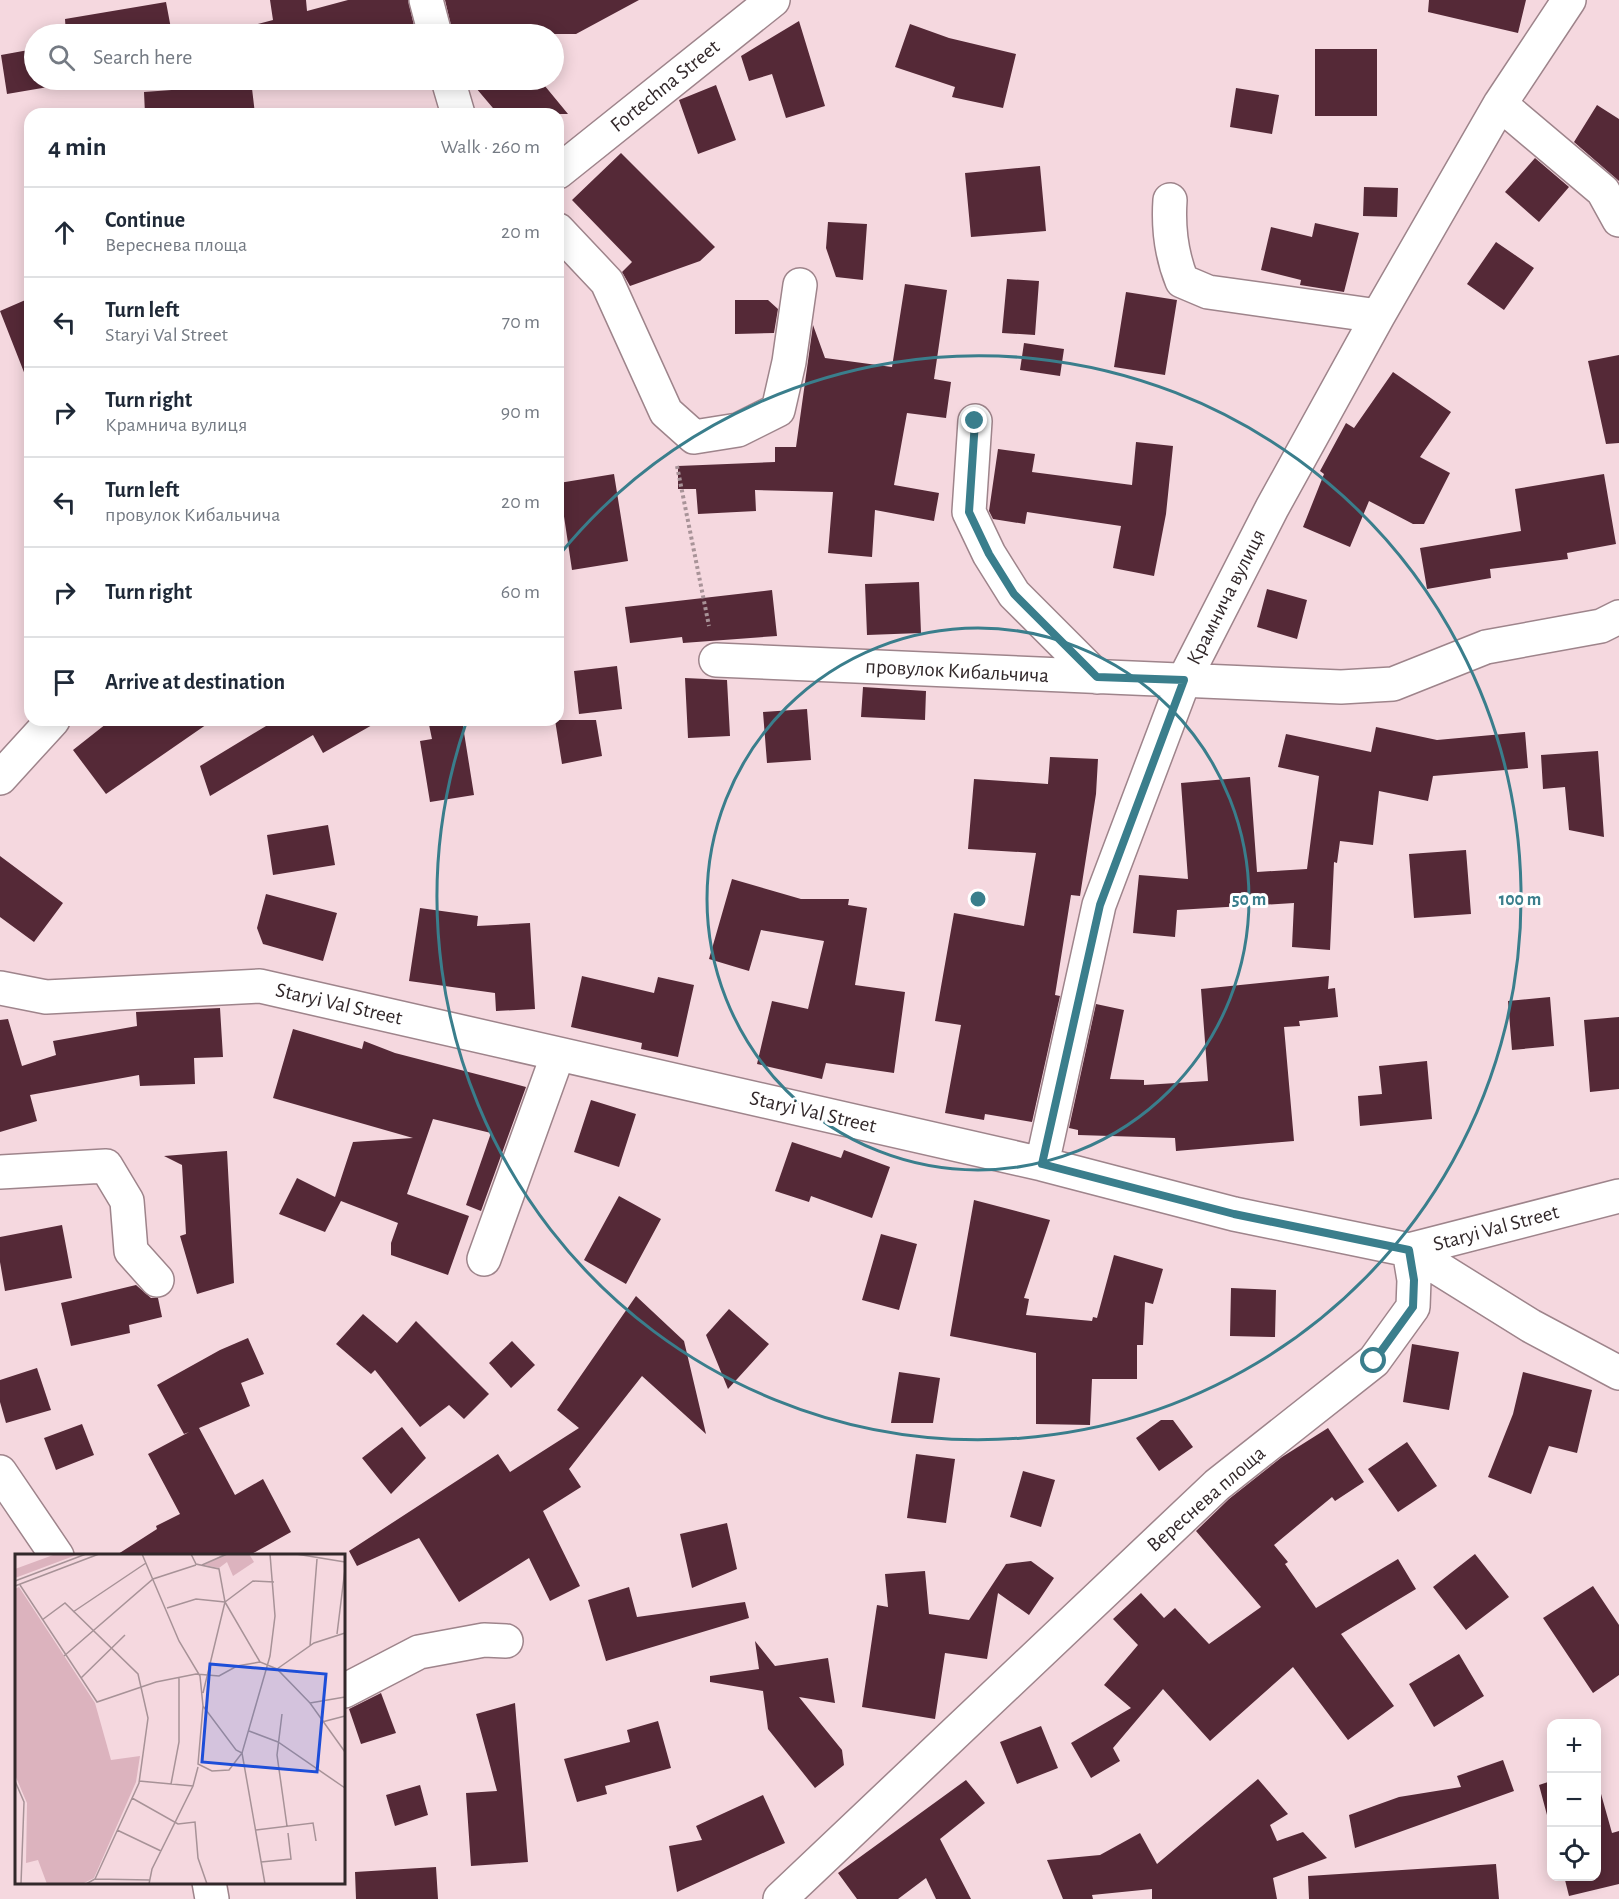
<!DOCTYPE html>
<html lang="en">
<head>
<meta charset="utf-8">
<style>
  body { margin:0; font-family:"Alegreya Sans",sans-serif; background:#f2f2f3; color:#1f2937 }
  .controls { position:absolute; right:18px; bottom:18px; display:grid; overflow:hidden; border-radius:12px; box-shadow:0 3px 15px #0003 }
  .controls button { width:54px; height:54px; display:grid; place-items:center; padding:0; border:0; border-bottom:2px solid #e0e1e3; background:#fff; color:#1f2937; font:30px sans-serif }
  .stop { position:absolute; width:18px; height:18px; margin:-14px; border:4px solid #3a7e8c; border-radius:50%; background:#fff }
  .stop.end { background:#3a7e8c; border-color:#fff; box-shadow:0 2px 6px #0008 }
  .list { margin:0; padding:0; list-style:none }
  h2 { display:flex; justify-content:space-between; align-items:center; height:78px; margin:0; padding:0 24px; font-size:26px }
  h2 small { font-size:20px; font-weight:400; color:#747a83 }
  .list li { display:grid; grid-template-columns:39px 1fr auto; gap:18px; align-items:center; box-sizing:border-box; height:90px; padding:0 24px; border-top:2px solid #e0e1e3 }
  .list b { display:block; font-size:22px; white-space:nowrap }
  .list p { margin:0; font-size:20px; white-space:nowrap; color:#747a83 }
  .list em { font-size:20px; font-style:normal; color:#747a83 }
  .icon { flex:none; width:33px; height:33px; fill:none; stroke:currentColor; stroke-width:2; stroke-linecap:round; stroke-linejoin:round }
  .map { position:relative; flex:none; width:1619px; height:1899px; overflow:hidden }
  .search { position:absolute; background:#fff; box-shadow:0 3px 15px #0003; left:24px; top:24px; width:540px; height:66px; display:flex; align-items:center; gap:15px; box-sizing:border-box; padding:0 21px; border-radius:33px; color:#747a83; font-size:22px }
  .panel { position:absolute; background:#fff; box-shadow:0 3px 15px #0003; left:24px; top:108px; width:540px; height:618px; border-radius:18px }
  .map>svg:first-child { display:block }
  .building { fill:#552937 }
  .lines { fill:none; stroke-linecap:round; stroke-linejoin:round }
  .minor-casing { stroke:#9e848b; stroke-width:36 }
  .path { stroke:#a89398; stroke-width:4; stroke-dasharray:3 3; stroke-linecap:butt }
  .minor { stroke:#fff; stroke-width:33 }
  .route { stroke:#3a7e8c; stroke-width:8 }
  .ring { fill:none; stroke:#3a7e8c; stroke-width:3 }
  .labels { text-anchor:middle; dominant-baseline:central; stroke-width:6; stroke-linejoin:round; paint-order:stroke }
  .street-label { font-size:21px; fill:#32282a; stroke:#fff }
  .inset-road { fill:none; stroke:#a79297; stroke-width:1.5 }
  .view { fill:#1d4ed8; fill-opacity:0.15; stroke:#1d4ed8; stroke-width:3 }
  .inset-edge { fill:none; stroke:#32282a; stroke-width:3 }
  .centre { fill:#3a7e8c; stroke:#fff; stroke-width:3 }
  .ring-label { font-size:18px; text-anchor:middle; font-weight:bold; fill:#3a7e8c; stroke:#fff; stroke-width:6; stroke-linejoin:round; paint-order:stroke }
</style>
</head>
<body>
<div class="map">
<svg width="1619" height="1899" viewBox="0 0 1619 1899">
  <rect width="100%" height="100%" fill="#f5d8df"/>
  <path class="building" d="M270 0H306L307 11 348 0H408L416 34H255L254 25 273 20Z
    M445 0H639L576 34H453Z
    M1429 0H1526L1518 33 1428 12Z
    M166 2 172 34H66L65 19Z
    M799 21 825 106 786 118 772 74 749 81 741 56Z
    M910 24 949 38 1016 54 1003 108 952 97 955 87 895 67Z
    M34 49V80H52L54 86 7 94 1 55Z
    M1315 49H1377V116H1315Z
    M198 80H251L255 114H145L144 92 199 88Z
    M485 80H540L568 114H498L476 88Z
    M716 85 736 140 698 154 679 100Z
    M1236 88 1279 95 1272 134 1230 127Z
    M1597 105 1619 119V181L1574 142Z
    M621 153 715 247 700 261 630 286 622 272 632 262 572 200Z
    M1535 158 1569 187 1539 222 1505 192Z
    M1040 166 1046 231 971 237 965 173Z
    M1364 187 1398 188 1397 217 1363 216Z
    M828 222 867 224 863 280 836 277 826 248Z
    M1315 223 1359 233 1344 292 1300 285 1301 280 1261 270 1271 227 1312 237Z
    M1496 242 1534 268 1504 310 1467 284Z
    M1007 279 1039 281 1035 335 1002 333Z
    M905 284 947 290 934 379 951 382 946 418 907 413 894 485 939 493 934 521 875 510 872 557 828 553 833 492 755 490 756 511 698 514 696 489H678V466L775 462V447H796L813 325 825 358 892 367Z
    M1126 292 1177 300 1165 375 1114 367Z
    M30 298V385H29L0 311Z
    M735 300H768L778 309 774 333 735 334Z
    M1024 343 1064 349 1060 376 1020 370Z
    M1619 355V443L1606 444 1588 361Z
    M1393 372 1451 412 1420 457 1450 473 1424 524H1413L1369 501 1350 547 1303 527 1324 474 1320 471 1346 423 1354 428Z
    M1136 442 1173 446 1166 514 1154 576 1113 568 1121 526 1027 512 1025 524 993 519 989 511 998 449 1035 454 1032 472 1132 485Z
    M614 474 628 561 572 570 559 483Z
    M1604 474 1616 544 1567 553 1568 559 1490 569 1491 578 1427 589 1420 548 1521 531 1515 489Z
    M919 582 921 633 867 635 865 584Z
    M1267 589 1307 600 1297 639 1257 627Z
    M772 590 777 636 683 643 682 637 630 643 625 607Z
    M617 666 622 709 579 714 574 671Z
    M685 678 727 680 730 736 688 738Z
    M863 687 926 691 925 720 861 717Z
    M807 709 811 760 767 763 763 712Z
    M111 720H213L106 794 73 750Z
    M276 720H381L323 753 313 735 210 796 200 766Z
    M428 720H462L474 795 430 802 420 741 432 739Z
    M555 720H596L602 756 562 764Z
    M1376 727 1437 740 1525 732 1528 768 1433 776 1428 801 1379 791 1373 845 1340 841 1337 863 1334 862 1330 950 1292 947 1294 903 1177 910 1175 937 1133 933 1139 875 1188 879 1181 783 1250 777 1257 872 1307 869 1319 776 1278 767 1286 734 1371 752Z
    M1598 751 1604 837 1569 830 1565 787 1543 789 1541 755Z
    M1050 757 1098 759 1096 794 1080 896 1071 895 1055 995 1060 996 1032 1122 985 1114 984 1120 945 1113 961 1025 935 1021 954 913 1024 926 1036 853 968 849 974 779 1048 784Z
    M328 825 335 865 273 875 267 835Z
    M1466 850 1471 914 1414 918 1409 854Z
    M0 856 63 903 34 942 0 917Z
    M732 879 801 899H849L848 905 867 908 855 985 905 992 894 1073 826 1063 822 1079 757 1064 772 1001 808 1009 824 941 761 930 749 971 709 959Z
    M266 894 337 913 323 961 263 944 257 928Z
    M420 908 478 916 477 926 530 923 535 1009 496 1011 495 993 409 981Z
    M582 976 654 993 658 977 694 985 678 1057 641 1049 642 1043 571 1027Z
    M1329 976 1328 989 1335 988 1338 1017 1299 1021 1300 1026 1284 1027 1294 1141 1176 1151 1175 1138 1078 1135V1130L1069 1128 1096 1004 1124 1010 1110 1079 1144 1080V1085L1208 1081 1201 989Z
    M1550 997 1554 1046 1512 1050 1508 1001Z
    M220 1008 223 1057 194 1058 195 1084 140 1086 139 1075 30 1095 37 1121 0 1132V1020L8 1019 22 1066 56 1055 53 1041 137 1026 136 1012Z
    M1619 1017V1089L1590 1092 1584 1020Z
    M293 1029 362 1049 364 1041 395 1053 526 1087 481 1211 466 1205 491 1133 433 1119 407 1194 469 1216 448 1275 391 1255V1243L398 1223 341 1201 325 1232 279 1214 297 1178 335 1197 353 1142 413 1138 273 1098Z
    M1427 1061 1432 1119 1360 1126 1358 1096 1382 1094 1379 1066Z
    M591 1100 636 1114 619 1167 574 1152Z
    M792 1142 841 1158 844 1150 890 1167 872 1218 811 1196 809 1202 775 1191Z
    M227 1151 234 1283 197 1294 180 1236 186 1234 182 1165 164 1156Z
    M619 1196 661 1219 626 1284 584 1260Z
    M974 1200 1050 1220 1024 1298 1029 1299 1026 1315 1092 1321 1093 1317 1097 1318 1114 1255 1163 1269 1153 1304 1145 1302 1143 1345H1137V1379H1092L1090 1425 1036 1424V1353L950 1336Z
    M62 1225 72 1278 5 1291 0 1262V1237Z
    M881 1234 917 1244 899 1310 862 1300Z
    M136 1285 151 1298H158L162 1317 129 1325 130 1333 71 1346 61 1303Z
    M1231 1288 1276 1290 1275 1337 1230 1336Z
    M636 1296 684 1341 706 1434 642 1376 569 1469 581 1487 543 1511 580 1586 550 1601 529 1558 459 1602 419 1538 357 1566 349 1551 498 1454 510 1472 579 1428 557 1410Z
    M729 1309 769 1344 728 1389 706 1335Z
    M363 1314 397 1343 416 1321 489 1394 464 1419 449 1405 420 1427 375 1370 371 1374 336 1344Z
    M248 1338 264 1374 241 1383 250 1406 199 1428 235 1495 263 1479 291 1532 248 1556H115L157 1529 156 1526 180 1514 148 1454 189 1432 184 1434 157 1385 220 1350Z
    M512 1341 535 1365 511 1388 489 1363Z
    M1412 1344 1459 1352 1449 1410 1403 1402Z
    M37 1368 51 1410 6 1423 0 1402V1380Z
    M899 1372 940 1378 933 1423H891Z
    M1523 1372 1592 1390 1577 1453 1549 1446 1531 1494 1488 1477 1513 1414Z
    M1161 1420H1173L1193 1447 1159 1471 1136 1438Z
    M82 1424 94 1455 56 1470 44 1438Z
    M402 1427 426 1458 391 1494 362 1458Z
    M1328 1428 1364 1482 1335 1501 1332 1497 1274 1545 1288 1562 1285 1564 1316 1608 1398 1559 1416 1589 1341 1634 1394 1706 1348 1740 1293 1667 1210 1741 1163 1689 1113 1748 1120 1761 1091 1778 1071 1743 1131 1708 1104 1685 1138 1645 1113 1619 1141 1593 1164 1618 1175 1608 1209 1644 1261 1607 1196 1531 1229 1499 1282 1457Z
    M1407 1442 1437 1486 1398 1512 1368 1469Z
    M916 1454 955 1459 946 1523 907 1518Z
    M1023 1471 1055 1480 1041 1527 1010 1517Z
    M727 1523 737 1569 692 1588 680 1534Z
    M1475 1554 1509 1597 1466 1630 1433 1587Z
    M1031 1561 1054 1578 1029 1615 998 1593 987 1659 945 1653 935 1719 862 1707 877 1605 888 1607 885 1574 925 1571 929 1614 969 1620 1006 1564Z
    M1593 1586 1619 1625V1675L1593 1693 1543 1618Z
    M629 1587 637 1617 745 1602 749 1618 606 1661 588 1600Z
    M755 1641 775 1666 828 1658 835 1703 799 1697 842 1750 844 1765 815 1788 768 1729 763 1691 710 1682V1676L759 1669Z
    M1459 1654 1484 1696 1434 1727 1409 1684Z
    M381 1693 396 1733 361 1744 349 1709Z
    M515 1703 528 1862 471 1866 466 1793 497 1791 476 1714Z
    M658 1721 671 1768 605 1786 607 1794 577 1802 564 1759 630 1742 627 1730Z
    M1041 1726 1058 1768 1017 1784 1000 1742Z
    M1503 1760 1514 1791 1355 1848 1349 1815 1399 1797 1461 1787 1457 1776Z
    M1596 1776 1612 1833 1619 1831V1884L1569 1896 1564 1876H1596Z
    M1258 1779 1288 1814 1270 1825 1277 1841 1303 1832 1327 1858 1273 1878 1277 1899H1152V1889L1092 1895 1093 1899H1063L1047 1860 1100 1855 1140 1833 1157 1864Z
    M966 1780 985 1803 940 1839 971 1899H936L926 1878 898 1899H857L838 1873Z
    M1551 1781V1830L1539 1785Z
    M420 1785 428 1815 395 1826 386 1795Z
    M763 1795 785 1843 677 1892 669 1846 702 1840 696 1826Z
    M1496 1864 1499 1899H1309L1308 1876Z
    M436 1867 438 1899H356L355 1872Z"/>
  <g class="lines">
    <g class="minor-casing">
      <path id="minor" d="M426 0 435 34
        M448 80 458 114
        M1500 104 1603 191 1619 220
        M558 172 773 0
        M1170 200C1168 229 1171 254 1182 281L1208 292 1378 316
        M558 230 607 282 666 412 694 437 738 430 778 410 789 362 800 285
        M975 421 969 512 989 554 1014 594 1097 677
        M716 660 1341 687 1393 684 1486 647 1601 626 1619 617
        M0 778 53 720
        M0 988 46 997 260 986 1042 1164 1234 1214 1409 1250 1619 1196
        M1042 1164 1099 905 1184 680 1272 508 1378 316 1500 104 1569 0
        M0 1172 106 1166 127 1201 131 1251 157 1280
        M1409 1250 1531 1326 1619 1373
        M484 1259 558 1054
        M0 1472 57 1556
        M344 1691 419 1652 484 1640 506 1641
        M209 1882 212 1899
        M780 1899 1217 1485 1374 1361 1413 1307 1414 1280 1409 1250"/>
    </g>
    <path class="path" d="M677 466 709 626"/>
    <use href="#minor" class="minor"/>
  </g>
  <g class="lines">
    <path class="route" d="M975 421 969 512 989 554 1014 594 1097 677 1184 680 1100 905 1042 1164 1234 1214 1409 1250 1414 1280 1413 1307 1374 1361"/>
  </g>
  <g class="ring">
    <circle cx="978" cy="899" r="271"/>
    <path d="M560 554A542 542 0 1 1 466 723"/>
  </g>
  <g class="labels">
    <g class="street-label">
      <text transform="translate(665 86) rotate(-39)">Fortechna Street</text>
      <text transform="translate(1226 597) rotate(-63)">Крамнича вулиця</text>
      <text transform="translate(957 671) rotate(3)">провулок Кибальчича</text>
      <text transform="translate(339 1004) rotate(13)">Staryi Val Street</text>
      <text transform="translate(813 1112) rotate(13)">Staryi Val Street</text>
      <text transform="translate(1496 1228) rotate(-15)">Staryi Val Street</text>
      <text transform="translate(1206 1499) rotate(-41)">Вереснева площа</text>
    </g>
  </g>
  <g transform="translate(15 1554)">
    <rect width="330" height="330" fill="#f5d8df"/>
    <path d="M41 0H64L0 24V15ZM209 0H234L239 8 218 22 212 8 204 14 189 11ZM4 33 80 149 96 206 125 202 121 228 79 324 67 330H32L23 306 11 309 12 249 0 221V35Z" fill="#dcb3be"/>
    <path class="inset-road" d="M127 0 164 87 185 122 188 152 183 210 197 217 214 216 227 199 221 196 188 152M176 0 181 10 204 15 210 48 188 139M281 0 330 8M187 11 212 0M0 27 71 0M5 31 82 148 141 128 181 120 204 122 222 112 245 108M0 32 84 0M210 48 245 108 262 115 295 149 330 198M210 48 238 27 259 28M152 54 181 45 210 48M58 58 131 9M27 66 50 49 123 120 133 164 124 229 80 325 71 330M322 80 330 15M295 92 302 5M49 102 138 25 181 11M262 115 299 89 330 79M66 124 110 81M295 149 330 143M267 160 262 201 272 272M307 168 330 162M234 177 263 188 330 234M0 227 9 248 6 330M124 227 178 232M156 230 164 188V124M117 244 163 270 180 268 183 304 192 330M102 276 146 297M241 276 298 269 301 287M246 308 276 305 273 279M80 325 135 326M134 330 137 315 178 232 183 213M250 330 227 199 255 102 260 62 255 0"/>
    <path class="view" d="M195 110 311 120 302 218 187 208Z"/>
    <rect width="330" height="330" class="inset-edge"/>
  </g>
  <circle cx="978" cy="899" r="9" class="centre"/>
  <g class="ring-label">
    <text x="1249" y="905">50 m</text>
    <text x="1520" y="905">100 m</text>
  </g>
</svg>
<div class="controls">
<button>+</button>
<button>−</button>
<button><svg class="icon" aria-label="locate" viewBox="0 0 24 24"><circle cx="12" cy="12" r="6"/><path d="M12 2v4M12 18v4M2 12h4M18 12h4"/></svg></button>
</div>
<div class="stop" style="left:1374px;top:1361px"></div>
<div class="stop end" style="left:975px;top:421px"></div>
<div class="search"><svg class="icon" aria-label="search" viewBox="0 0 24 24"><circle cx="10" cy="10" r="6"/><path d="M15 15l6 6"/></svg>Search here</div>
<section class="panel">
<h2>4 min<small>Walk · 260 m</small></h2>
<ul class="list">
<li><svg class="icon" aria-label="ahead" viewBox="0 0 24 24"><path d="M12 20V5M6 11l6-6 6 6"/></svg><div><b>Continue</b><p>Вереснева площа</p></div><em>20 m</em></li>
<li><svg class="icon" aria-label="left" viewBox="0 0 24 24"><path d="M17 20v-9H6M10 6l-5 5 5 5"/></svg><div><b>Turn left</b><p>Staryi Val Street</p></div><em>70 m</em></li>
<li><svg class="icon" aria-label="right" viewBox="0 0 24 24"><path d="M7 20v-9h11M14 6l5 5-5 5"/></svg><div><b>Turn right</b><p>Крамнича вулиця</p></div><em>90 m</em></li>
<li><svg class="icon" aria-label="left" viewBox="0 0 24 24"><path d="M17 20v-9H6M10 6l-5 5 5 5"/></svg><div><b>Turn left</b><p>провулок Кибальчича</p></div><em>20 m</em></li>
<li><svg class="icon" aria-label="right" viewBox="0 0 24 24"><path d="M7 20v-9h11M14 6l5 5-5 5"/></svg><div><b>Turn right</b></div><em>60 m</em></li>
<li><svg class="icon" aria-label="arrive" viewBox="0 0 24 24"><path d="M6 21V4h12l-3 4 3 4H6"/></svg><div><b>Arrive at destination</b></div></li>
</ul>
</section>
</div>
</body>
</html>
